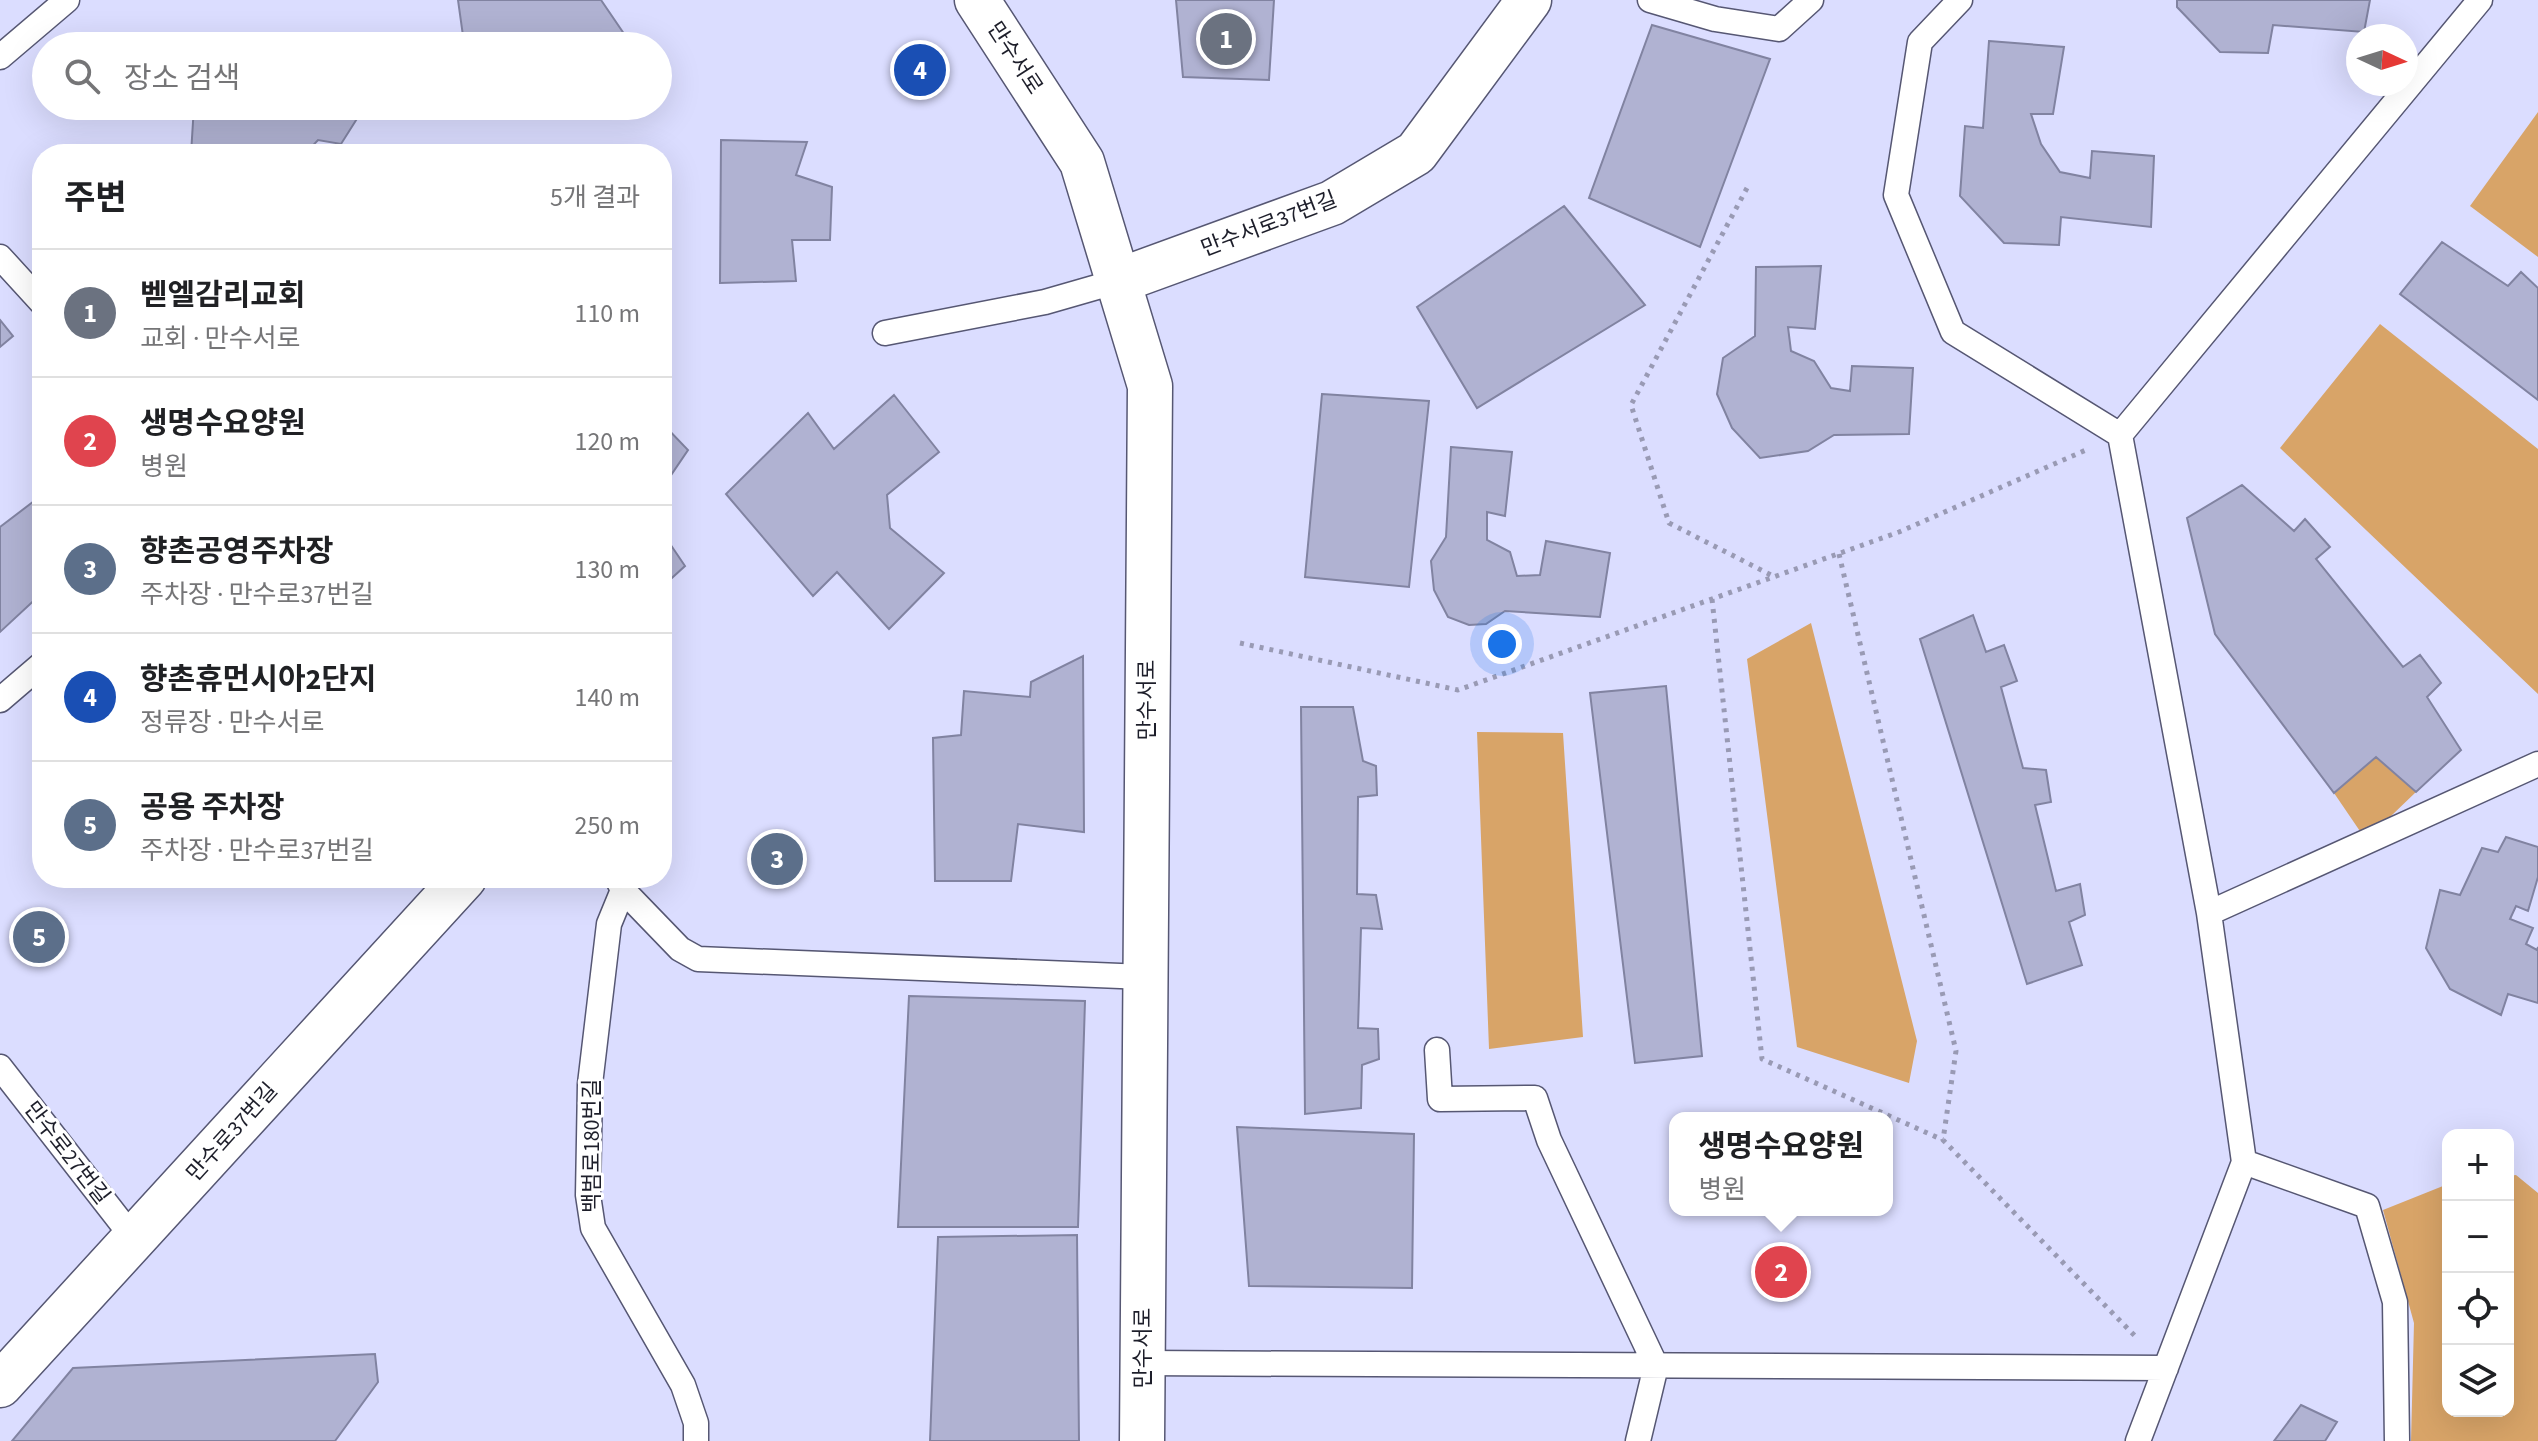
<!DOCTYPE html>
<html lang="ko">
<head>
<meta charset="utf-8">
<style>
  body { margin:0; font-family:"Source Sans 3","Noto Sans KR",sans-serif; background:#f6f6f6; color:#202124 }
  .controls { position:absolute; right:24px; bottom:24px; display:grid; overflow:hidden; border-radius:16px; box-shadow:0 8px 32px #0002 }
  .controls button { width:72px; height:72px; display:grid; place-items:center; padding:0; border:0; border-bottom:2px solid #e0e0e0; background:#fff; color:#202124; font:40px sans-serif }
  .compass { position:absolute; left:2346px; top:24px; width:72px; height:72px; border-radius:50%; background:#fff; box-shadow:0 8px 32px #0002; rotate:94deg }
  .you { position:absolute; left:1502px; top:644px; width:28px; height:28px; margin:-20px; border:6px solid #fff; border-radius:50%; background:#1a73e8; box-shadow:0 0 0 12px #1a73e833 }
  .badge { display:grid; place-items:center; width:52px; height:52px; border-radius:50%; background:#0f766e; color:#fff; font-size:26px; font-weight:700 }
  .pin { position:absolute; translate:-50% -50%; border:4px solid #fff; box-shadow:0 2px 8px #0006 }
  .popup { position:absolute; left:1669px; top:1112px; width:224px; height:104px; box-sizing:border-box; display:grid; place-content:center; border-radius:16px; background:#fff; filter:drop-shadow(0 2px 6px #0005); font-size:26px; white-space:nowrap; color:#757577 }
  .popup b { font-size:30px; color:#202124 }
  .popup::after { content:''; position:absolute; left:50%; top:100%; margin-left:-16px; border:16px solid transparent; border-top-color:#fff }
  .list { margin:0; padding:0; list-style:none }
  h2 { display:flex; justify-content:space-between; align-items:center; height:104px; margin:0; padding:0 32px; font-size:34px }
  h2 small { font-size:26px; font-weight:400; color:#757577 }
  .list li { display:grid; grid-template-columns:52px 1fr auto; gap:24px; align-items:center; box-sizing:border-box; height:128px; padding:0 32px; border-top:2px solid #e0e0e0 }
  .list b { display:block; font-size:30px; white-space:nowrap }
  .list p { margin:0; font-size:26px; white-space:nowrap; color:#757577 }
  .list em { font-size:26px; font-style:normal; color:#757577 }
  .icon { flex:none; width:44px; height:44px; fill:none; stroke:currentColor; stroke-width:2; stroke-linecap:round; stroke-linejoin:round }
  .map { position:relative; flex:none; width:2538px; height:1441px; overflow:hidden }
  .search { position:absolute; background:#fff; box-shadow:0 8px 32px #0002; left:32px; top:32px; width:640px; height:88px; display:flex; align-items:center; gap:20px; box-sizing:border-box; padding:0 28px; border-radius:44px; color:#757577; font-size:30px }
  .panel { position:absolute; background:#fff; box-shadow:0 8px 32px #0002; left:32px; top:144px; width:640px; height:744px; border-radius:32px }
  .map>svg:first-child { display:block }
  .green { fill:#d8a468 }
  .building { fill:#b0b2d2; stroke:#8183a1; stroke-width:2 }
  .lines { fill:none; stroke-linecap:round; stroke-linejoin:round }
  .service-casing { stroke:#565773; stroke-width:27 }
  .minor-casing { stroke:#565773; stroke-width:47 }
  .tertiary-casing { stroke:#565773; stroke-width:47 }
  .path { stroke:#999ab4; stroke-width:5; stroke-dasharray:4 6; stroke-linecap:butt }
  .service { stroke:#fff; stroke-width:24 }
  .minor { stroke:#fff; stroke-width:44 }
  .tertiary { stroke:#fff; stroke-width:44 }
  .labels { text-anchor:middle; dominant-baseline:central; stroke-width:6; stroke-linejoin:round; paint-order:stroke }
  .street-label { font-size:22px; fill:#1d1e2a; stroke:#fff }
</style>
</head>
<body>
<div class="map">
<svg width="2538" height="1441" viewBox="0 0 2538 1441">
  <rect width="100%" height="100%" fill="#dbddff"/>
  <path class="green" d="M2538 112V257L2470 206Z
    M2380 324 2538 449V694L2280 448Z
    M1811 623 1917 1041 1909 1083 1797 1047 1747 659Z
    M1477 732 1563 733 1583 1037 1489 1049Z
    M2376 757 2416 792 2366 840 2334 793Z
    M2516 1175 2538 1193V1441H2411L2414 1323 2383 1210 2448 1184V1411H2508V1176Z"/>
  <path class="building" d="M458 0H601L631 44 563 46 556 37 464 43Z
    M1176 0H1274L1269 80 1183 77Z
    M2177 0H2370L2364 32 2273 25 2268 53 2220 52 2177 7Z
    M1652 25 1770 59 1700 247 1589 198Z
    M1989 41 2064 47 2053 114H2031L2041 144 2060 172 2090 178 2092 151 2154 156 2151 227 2061 217 2059 245 2004 243 1960 196 1965 126 1983 128Z
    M194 106 284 117 290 106H365L341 144 318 140 305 154H191Z
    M721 140 807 142 796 175 832 187 830 240H792L796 281 720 283Z
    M1564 206 1645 305 1477 408 1417 307Z
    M2442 242 2508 286 2521 272 2538 288V400L2400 294Z
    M1821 266 1815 329 1788 327 1791 351 1814 361 1831 388 1850 391 1852 366 1913 368 1909 434 1834 435 1808 451 1760 458 1732 428 1717 394 1723 358 1755 336 1756 267Z
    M0 320 13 336 0 347Z
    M1322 394 1429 401 1409 587 1305 577Z
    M894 395 939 452 887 495 890 528 944 573 889 629 837 572 813 596 726 494 808 413 834 449Z
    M662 423 688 450 665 484 662 483Z
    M1451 447 1512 452 1505 516 1487 512V540L1510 552 1517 576 1540 575 1546 541 1610 553 1600 617 1505 611 1486 624 1469 625 1448 617 1434 590 1431 561 1446 537Z
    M2242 485 2294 531 2305 519 2330 547 2316 559 2403 667 2420 655 2441 683 2427 697 2461 750 2416 792 2376 757 2334 793 2215 634 2187 518Z
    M42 495V593L0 632V527Z
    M662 532 685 566 662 587Z
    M1973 615 1986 652 2004 645 2017 681 2001 687 2023 768 2046 770 2051 802 2035 805 2056 891 2080 884 2085 915 2069 922 2082 965 2027 984 1920 639Z
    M1083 656 1084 832 1018 824 1011 881H935L933 738 961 735 964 691 1030 697 1031 682Z
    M1666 686 1702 1056 1635 1063 1590 693Z
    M1301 707H1353L1363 761 1376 766 1377 795 1358 797 1357 894 1376 895 1382 929 1361 928 1358 1028 1378 1029 1379 1059 1362 1065 1361 1108 1305 1114Z
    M2506 837 2538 847V877L2528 911 2516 906 2510 919 2533 928 2526 944 2537 950 2538 947V1003L2508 994 2501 1015 2450 989 2426 948 2440 890 2460 895 2482 848 2498 852Z
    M909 996 1085 1001 1078 1227H898Z
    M1237 1127 1414 1134 1412 1288 1249 1286Z
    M1077 1235 1079 1441H930L938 1237Z
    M375 1354 378 1382 335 1441H12L73 1368Z
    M2301 1405 2337 1422 2325 1441H2274Z"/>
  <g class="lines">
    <g class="service-casing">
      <path id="service" d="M1650 0 1715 19 1779 29 1811 0
        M1960 0 1920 42 1896 195 1953 332 2120 435
        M0 57 67 0
        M0 257 42 303
        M885 333 1045 302 1118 281
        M0 700 42 664
        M617 878 623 890 609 924 590 1084 588 1195 593 1228 683 1385 696 1423V1441
        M623 890 680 949 698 959 1145 977
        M2209 913 2538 764
        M1437 1050 1440 1099 1535 1098 1549 1140 1656 1366 1638 1441
        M0 1067 134 1239
        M2244 1162 2367 1206 2395 1302 2397 1441
        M1143 1363 2166 1368
        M2138 1441 2244 1162 2209 913 2120 435 2480 0"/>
    </g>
    <g class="minor-casing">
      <path id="minor" d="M1118 281 1332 203 1416 153 1529 0
        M0 1385 464 878"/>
    </g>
    <g class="tertiary-casing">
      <path id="tertiary" d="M977 0 1082 162 1150 386 1142 1441"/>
    </g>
    <path class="path" d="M1747 188 1631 405 1669 523 1773 576
      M1839 554 1956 1051 1943 1140 2135 1336
      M1712 599 1762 1059 1943 1140
      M1240 643 1458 690 1899 532 2086 450"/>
    <use href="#service" class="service"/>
    <use href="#minor" class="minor"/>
    <use href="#tertiary" class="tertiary"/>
  </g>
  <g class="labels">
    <g class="street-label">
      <text transform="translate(1015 58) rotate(57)">만수서로</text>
      <text transform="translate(1269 224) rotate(-21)">만수서로37번길</text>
      <text transform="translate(1147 700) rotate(-90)">만수서로</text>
      <text transform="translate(232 1132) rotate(-48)">만수로37번길</text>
      <text transform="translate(592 1146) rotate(-90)">백범로180번길</text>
      <text transform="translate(67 1153) rotate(52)">만수로27번길</text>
      <text transform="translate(1143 1348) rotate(-90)">만수서로</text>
    </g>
  </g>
</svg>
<div class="controls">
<button>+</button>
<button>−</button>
<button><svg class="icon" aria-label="locate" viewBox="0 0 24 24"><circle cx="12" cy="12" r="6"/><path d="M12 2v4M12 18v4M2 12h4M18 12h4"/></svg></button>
<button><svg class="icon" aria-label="layers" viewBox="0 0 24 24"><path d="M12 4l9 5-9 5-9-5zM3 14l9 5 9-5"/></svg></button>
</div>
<svg class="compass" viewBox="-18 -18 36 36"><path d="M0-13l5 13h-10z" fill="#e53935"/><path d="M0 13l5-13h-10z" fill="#757577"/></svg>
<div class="you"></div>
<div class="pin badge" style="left:1226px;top:39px;background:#6b7280">1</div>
<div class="pin badge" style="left:1781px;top:1272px;background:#e0444e">2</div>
<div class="popup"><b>생명수요양원</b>병원</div>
<div class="pin badge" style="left:777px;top:859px;background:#5c6f8a">3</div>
<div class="pin badge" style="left:920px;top:70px;background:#1a4fb4">4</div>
<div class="pin badge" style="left:39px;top:937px;background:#5c6f8a">5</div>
<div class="search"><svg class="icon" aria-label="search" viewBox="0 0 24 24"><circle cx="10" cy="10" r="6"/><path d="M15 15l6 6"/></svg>장소 검색</div>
<section class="panel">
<h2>주변<small>5개 결과</small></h2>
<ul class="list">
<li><span class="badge" style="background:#6b7280">1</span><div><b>벧엘감리교회</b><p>교회 · 만수서로</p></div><em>110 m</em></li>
<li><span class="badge" style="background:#e0444e">2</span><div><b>생명수요양원</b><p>병원</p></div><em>120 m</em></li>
<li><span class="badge" style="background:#5c6f8a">3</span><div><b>향촌공영주차장</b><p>주차장 · 만수로37번길</p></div><em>130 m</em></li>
<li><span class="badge" style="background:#1a4fb4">4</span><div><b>향촌휴먼시아2단지</b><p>정류장 · 만수서로</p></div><em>140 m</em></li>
<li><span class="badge" style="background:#5c6f8a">5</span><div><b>공용 주차장</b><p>주차장 · 만수로37번길</p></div><em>250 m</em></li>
</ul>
</section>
</div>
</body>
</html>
